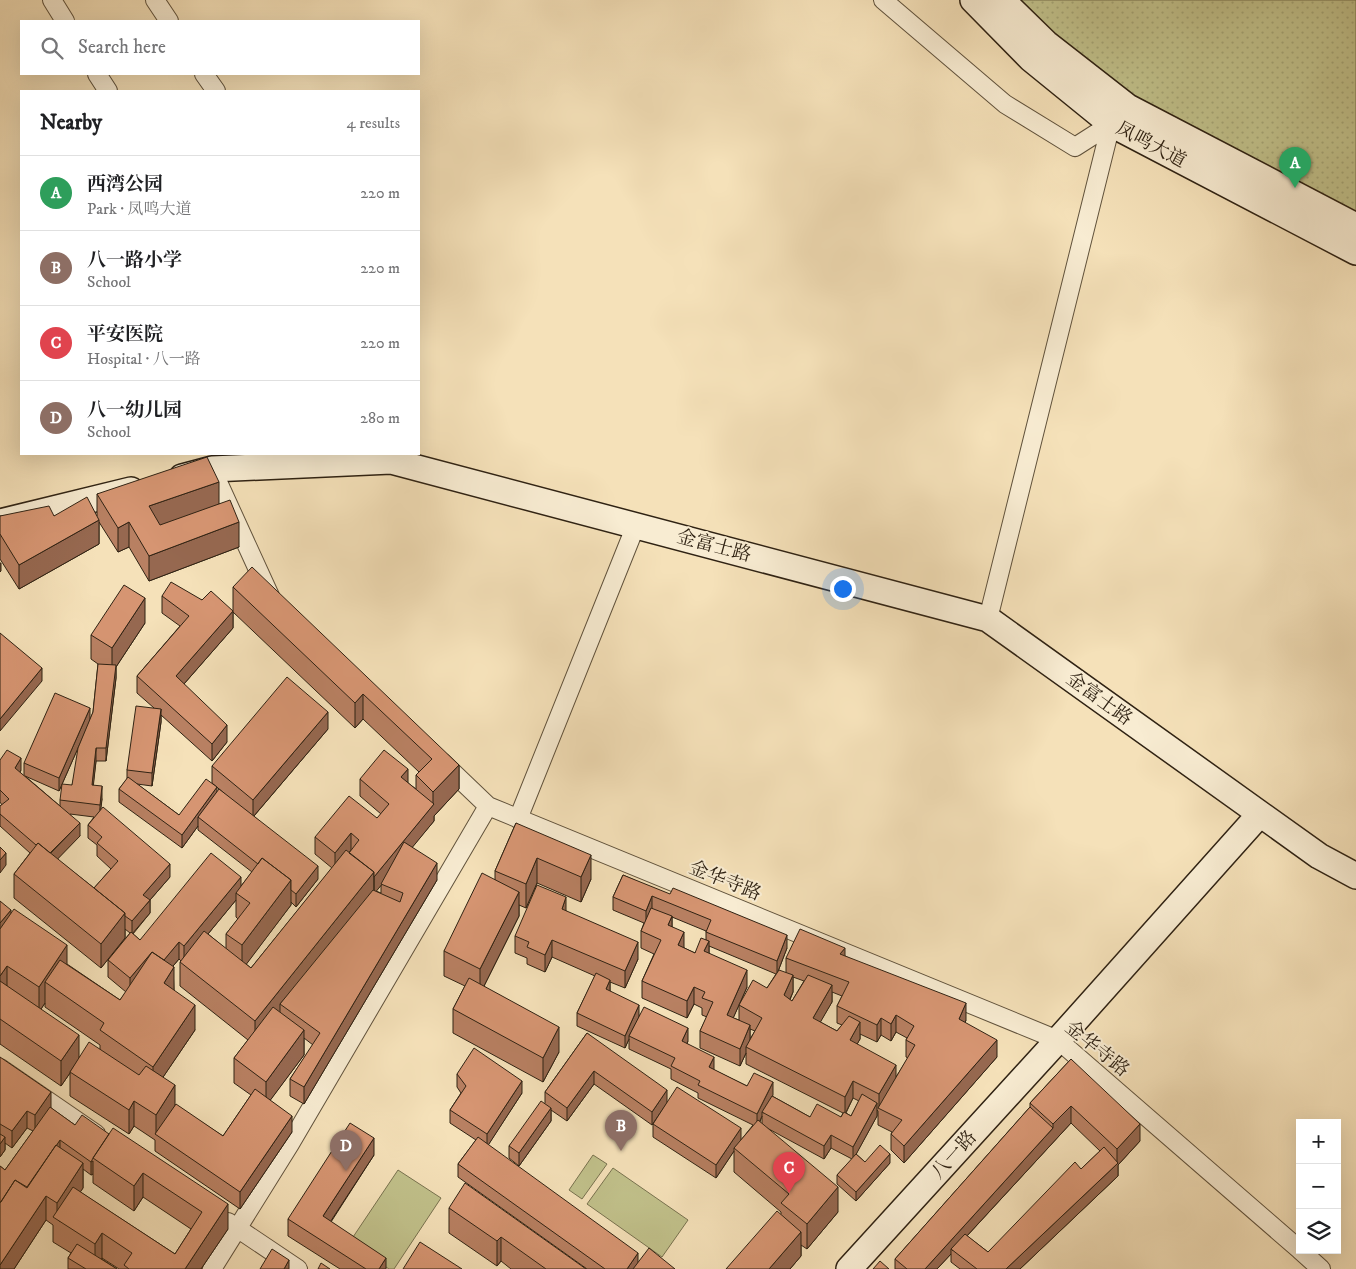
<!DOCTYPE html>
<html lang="en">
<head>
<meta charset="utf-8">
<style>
  body { margin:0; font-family:"IM FELL DW Pica","Noto Serif SC",serif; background:#f6f6f6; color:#202124 }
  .controls { position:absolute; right:15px; bottom:15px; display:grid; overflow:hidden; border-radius:0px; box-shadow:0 5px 20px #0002 }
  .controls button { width:45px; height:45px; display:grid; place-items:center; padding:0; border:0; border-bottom:1px solid #e0e0e0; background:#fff; color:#202124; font:25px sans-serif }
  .you { position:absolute; left:842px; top:588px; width:18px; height:18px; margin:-12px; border:4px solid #fff; border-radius:50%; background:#1a73e8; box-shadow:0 0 0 8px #1a73e833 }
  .badge { display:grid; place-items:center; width:32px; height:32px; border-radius:50%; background:#db2777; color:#fff; font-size:16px; font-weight:700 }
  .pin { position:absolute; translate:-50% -41px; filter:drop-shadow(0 1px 2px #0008) }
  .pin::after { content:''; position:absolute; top:26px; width:18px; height:15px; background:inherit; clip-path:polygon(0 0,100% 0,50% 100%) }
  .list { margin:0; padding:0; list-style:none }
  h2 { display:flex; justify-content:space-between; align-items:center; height:65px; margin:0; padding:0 20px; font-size:21px }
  h2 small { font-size:16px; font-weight:400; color:#757577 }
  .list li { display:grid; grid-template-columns:32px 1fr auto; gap:15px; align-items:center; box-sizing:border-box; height:75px; padding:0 20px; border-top:1px solid #e0e0e0 }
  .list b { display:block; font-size:19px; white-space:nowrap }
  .list p { margin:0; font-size:16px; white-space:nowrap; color:#757577 }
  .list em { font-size:16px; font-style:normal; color:#757577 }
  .icon { flex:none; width:28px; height:28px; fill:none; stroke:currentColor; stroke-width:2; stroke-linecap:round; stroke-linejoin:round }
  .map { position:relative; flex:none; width:1356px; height:1269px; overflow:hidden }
  .search { position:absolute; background:#fff; box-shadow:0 5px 20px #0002; left:20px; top:20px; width:400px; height:55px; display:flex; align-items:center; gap:12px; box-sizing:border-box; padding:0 18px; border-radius:0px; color:#757577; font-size:19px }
  .panel { position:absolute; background:#fff; box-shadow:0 5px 20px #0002; left:20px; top:90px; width:400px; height:365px; border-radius:0px }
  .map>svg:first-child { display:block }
  .green { fill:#c1c18b; stroke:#78724f }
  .park { fill:url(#park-dots); stroke:#78724f }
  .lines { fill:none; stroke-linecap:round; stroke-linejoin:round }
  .street-casing { stroke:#60523c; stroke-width:20 }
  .secondary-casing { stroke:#2f2213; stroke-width:28 }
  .street { stroke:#f8ecd2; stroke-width:18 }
  .secondary { stroke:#f8ecd2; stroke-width:25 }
  .wall { fill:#b88062; stroke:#2f2213; fill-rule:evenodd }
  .shaded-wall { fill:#966850; stroke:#2f2213 }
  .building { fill:#d69572; stroke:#2f2213 }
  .labels { text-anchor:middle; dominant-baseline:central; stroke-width:4; stroke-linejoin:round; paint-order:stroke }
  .street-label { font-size:19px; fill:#2f2213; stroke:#f8ecd2 }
</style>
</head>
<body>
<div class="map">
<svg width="1356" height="1269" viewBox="0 0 1356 1269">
  <defs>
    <pattern id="park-dots" width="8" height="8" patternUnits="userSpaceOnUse" patternTransform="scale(1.25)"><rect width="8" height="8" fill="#c1c18b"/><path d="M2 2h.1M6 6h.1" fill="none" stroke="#a6a677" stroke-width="1.8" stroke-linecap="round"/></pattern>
  </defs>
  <rect width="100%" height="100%" fill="#f5e1b9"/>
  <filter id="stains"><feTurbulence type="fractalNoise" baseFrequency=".004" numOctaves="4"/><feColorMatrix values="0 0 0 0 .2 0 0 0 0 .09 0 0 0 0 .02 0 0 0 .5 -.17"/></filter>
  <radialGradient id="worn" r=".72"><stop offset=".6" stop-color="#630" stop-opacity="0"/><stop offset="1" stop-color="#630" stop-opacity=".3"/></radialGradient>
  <path class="green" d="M593 1155 607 1164 582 1199 569 1190Z
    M613 1168 688 1220 662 1257 587 1204Z
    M398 1170 441 1198 394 1269H389L349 1243Z"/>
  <path class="park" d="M973 0H1356V252Z"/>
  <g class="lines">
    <g class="street-casing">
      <path id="street" d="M52 0 65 21
        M155 0 169 21
        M883 0 1005 104 1075 147 1111 124 988 619
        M97 74 108 91
        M204 74 216 91
        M212 469 270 596
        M442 762 488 806 1058 1040 1300 1250
        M518 819 636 525
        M0 1068 96 1134
        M228 1222 298 1269
        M1300 1250 1321 1269
        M212 1269 290 1144 488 806"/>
    </g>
    <g class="secondary-casing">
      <path id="secondary" d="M973 0 1031 59 1111 124 1356 252
        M1002 0 1046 43 1128 107 1356 226
        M182 477 212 469 391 461 988 619 1319 856 1356 876
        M0 522 131 490
        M849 1269 1058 1040 1260 814"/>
    </g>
    <use href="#street" class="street"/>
    <use href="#secondary" class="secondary"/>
  </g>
  <path class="wall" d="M97 494 219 503 239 547 149 581 129 547 118 552 99 522V544L19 589 0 559V516H97Z
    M233 587 459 765V789L434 816V821L412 847 437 880 304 1104 290 1096V1079L313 1045 304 1038V1055L270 1100 292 1132 240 1209 155 1151V1140L134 1126 129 1134 70 1096V1073L61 1086 0 1044V901L11 913 67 964 120 1000 126 992 108 977V960L130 933 125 929V938L101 968 14 898V874L30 853 0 826V806L2 805 0 802V760L21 770 20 772 24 776V763L90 720 93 712 98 664 91 659V635L145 623 116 667V678L106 761H96L93 785 102 799 100 810 170 877 150 900V913L133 934 140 940 241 886 252 872 198 830V826L182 848 119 802V789L127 779V770L154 708 137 693V676L180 626 162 613V596L202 600 233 611ZM233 612 355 728 363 719 419 772 416 775V789L408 783 360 779V796L381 814 377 818 315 837V854L332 868 251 968 246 964 291 905V902L296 907 318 879 254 816 328 729 212 766V783L225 794 217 792 179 815 137 784 152 786 161 722V715L212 761 227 742 184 684 233 628ZM86 730 72 785 60 800V806L25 776 59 791ZM70 814 94 817 88 825V838L97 845V856L111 869 94 888 57 859 80 836ZM381 885V893L376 891ZM236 900V917L238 919 226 934V949L208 934ZM179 959 181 961 180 962V986L248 1040 234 1058V1083L251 1095 223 1136 175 1105 163 1077 195 1030 174 991 173 966ZM45 1003V1007L100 1045V1049L79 1057 41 1009Z
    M516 823 591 879 581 902 537 883 526 908 519 905V916L484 986 559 1052 543 1082 453 1033V1009L465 986 444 976V951L495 880V871Z
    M623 875 787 948 777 974 786 973V958L845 956 966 1020 965 1023 997 1057 904 1163 891 1150V1134L892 1132 878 1125V1111L877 1110V1116L856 1154 865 1162 890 1163 856 1201 837 1184V1175L852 1159 831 1148 824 1159 767 1128 838 1212 807 1249 801 1245V1256L790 1269H726L781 1214V1212L734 1172V1151L716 1178 653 1137V1124L656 1120 652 1125 594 1084 567 1121 551 1110V1121L519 1166 509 1158V1146L545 1103V1092L587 1033 667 1102 741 1140 753 1125 698 1098V1093L671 1079V1069L629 1049V1039L625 1048 577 1026V1013L595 976 552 957 545 972 527 964V958L515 953V936L566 911 638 959 625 988 610 982V991L639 1015 688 1041 687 1043 714 1070 747 1086 773 1095 772 1096 810 1117H841L843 1113 746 1064V1053L740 1066 700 1048V1031L707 1017 702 1015V1008L694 1004 687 1018 642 998V981L654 954 641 948V931L644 923 613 910V897ZM672 917 706 931V940L695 953 684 948 672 927ZM709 946 776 974 767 988 739 1005V1020L733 1018 747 987 709 953ZM793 977 804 981 792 1001 790 1000 793 992ZM832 992 842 996 837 1006V1023L842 1025 837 1031 820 1022 832 1002ZM750 1029 755 1031 750 1039ZM896 1032 907 1038 906 1040V1057L908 1058 896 1077 857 1044 860 1039V1034L877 1042 881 1035 891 1041ZM853 1098 859 1101 851 1116 846 1113ZM762 1116V1124L760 1122Z
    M0 1057 51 1108 75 1125 228 1229 201 1269H119L102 1258V1259L117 1269H68V1258L71 1253 53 1242V1225L46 1220 14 1269H0V1166L5 1170 33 1131 27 1128 12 1148 5 1143V1150L0 1157ZM83 1169 91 1175 93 1174V1183L134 1211 143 1197 191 1229 175 1254 80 1192 83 1188Z
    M1071 1059 1140 1141 1118 1165V1176L1020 1269H960L951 1262V1254L937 1269H895V1259L1030 1107V1103ZM1071 1123 1100 1151 1081 1169 988 1252 967 1236Z
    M457 1074 522 1093 488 1145 638 1262 675 1269H587L458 1177V1164L476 1140 450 1123V1110L461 1093 457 1087Z
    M374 1155 331 1222 386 1269H340L288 1236V1219Z
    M449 1208 586 1269H511L501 1261 497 1266 449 1233Z"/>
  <path class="shaded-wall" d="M219 482V507L149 530V506Z
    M99 520V544L19 589V565Z
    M129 522V547L118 552V528Z
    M239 522V547L149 581V556Z
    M0 563H1V571L0 572Z
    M145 598V623L116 667V678L106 761V748L112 673V648Z
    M233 611V628L176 693V676Z
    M42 668V681L0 731V719Z
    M363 694V719L355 728V703Z
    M90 708V721L59 791V778Z
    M161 709V722L152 786V773Z
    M328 712V729L253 817V800Z
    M227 725V742L212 761V744Z
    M96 748V761L92 798V785Z
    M21 758V770L15 780V768Z
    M459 765V789L434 816V821L374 894V877L433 805V792Z
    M408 769V786L401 777Z
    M102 786V799L100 818V805Z
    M217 787V800L198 817V826L182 848V835Z
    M80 823V836L48 869V856Z
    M351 833V850L335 870V853Z
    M6 853V865L0 873V860Z
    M591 855V879L581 902V877Z
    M537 858V883L526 908V884Z
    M437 863V880L304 1104V1087Z
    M170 864V877L143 908V895Z
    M318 866V879L296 907V894Z
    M374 872V897L280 1004V1014L255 1046V1021Z
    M241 877V894L236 893V900L184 963V946Z
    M291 880V905L242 970V945Z
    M519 892V916L480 994V969Z
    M652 896V909L646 924V911Z
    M566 897V914L562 909Z
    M150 900V913L132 934V921Z
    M11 910V923L0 936V923Z
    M125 913V938L101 968V944Z
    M672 916V933L668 925Z
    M684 932V949L678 945Z
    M787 935V948L777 974V961Z
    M552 940V957L545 972V955Z
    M709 941V958L704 951Z
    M179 942V959L162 979V962Z
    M638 942V959L625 988V971Z
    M67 945V970L45 982V1003L39 1012V987Z
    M845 948V965L840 954Z
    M151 953V970L130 995V978Z
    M7 966V990L0 1001V976Z
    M174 967V992L164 983Z
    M747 970V987L727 1032V1015Z
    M793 975V992L784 1012V995Z
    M610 980V993L606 989Z
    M832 985V1002L813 1035V1018Z
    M694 987V1004L687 1018V1001Z
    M966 1003V1020L959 1036V1019Z
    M195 1005V1030L153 1092V1067Z
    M639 1005V1018L629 1036V1039L625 1048V1036Z
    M896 1015V1032L891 1041V1024Z
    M881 1018V1035L877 1042V1025Z
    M860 1022V1039L850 1057V1040Z
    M750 1025V1042L746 1047V1053L740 1066V1049Z
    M559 1027V1052L543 1082V1058Z
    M688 1028V1041L682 1054V1041Z
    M304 1030V1055L266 1106V1082Z
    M79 1035V1059L70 1072V1073L61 1086V1061Z
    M997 1040V1057L904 1163V1146Z
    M714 1057V1070L709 1067Z
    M896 1065V1082L879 1108V1094Z
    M594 1071V1084L567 1121V1108Z
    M522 1081V1093L487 1147V1134Z
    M853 1081V1098L845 1114V1097Z
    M773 1082V1095L764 1113 762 1112V1116L757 1127V1114Z
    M175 1085V1110L156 1134V1115Z
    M667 1090V1103L652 1125V1112Z
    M51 1092V1109L35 1132V1115Z
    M134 1101V1126L129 1134V1110Z
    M877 1103V1116L853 1160V1147Z
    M1071 1106V1123L953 1251 951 1249V1254L937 1269H925L1053 1128V1124Z
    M551 1108V1121L519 1166V1153Z
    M27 1111V1128L12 1148V1131Z
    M292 1116V1132L240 1209V1192Z
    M1140 1124V1141L1118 1165V1176L1020 1269H1006L1117 1164V1149Z
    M741 1128V1141L734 1148V1151L716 1178V1165Z
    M831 1135V1148L824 1159V1146Z
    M5 1137V1150L0 1157V1144Z
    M374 1138V1155L323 1233V1216Z
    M60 1140V1153L27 1187Z
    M890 1154V1163L856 1201V1192Z
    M93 1161V1174L91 1175V1162Z
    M83 1163V1188L60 1222 57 1219V1203Z
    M143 1173V1197L134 1211V1186Z
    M838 1187V1212L807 1249V1224Z
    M46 1196V1220L14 1269H0V1265Z
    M228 1204V1229L201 1269H185Z
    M801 1232V1256L790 1269H769Z
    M102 1233V1258L95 1269V1244Z
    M501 1237V1261L497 1266V1241Z
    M638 1253V1265L636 1269H627Z
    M386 1258V1269H379Z
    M289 1260V1269H284Z"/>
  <path class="building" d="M207 457 219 482 149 506 160 525 230 500 239 522 149 556 129 522 118 528 97 494Z
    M87 497 99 520 19 565 0 534V516L49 506 54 516Z
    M252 567 459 765 433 792 416 775 432 759 363 694 355 703 233 587Z
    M171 582 202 600 211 591 233 611 176 676 227 725 212 744 137 676 189 616 162 596Z
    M124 585 145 598 112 648 91 635Z
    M0 633 42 668 0 719Z
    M98 664 116 665 106 748H96L92 785 102 786 100 805 60 800 62 784 72 785 78 748 93 712Z
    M287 677 328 712 253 800 212 766Z
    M55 693 90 708 59 778 24 763Z
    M136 706 161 709 152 773 127 770Z
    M7 750 21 758 15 768 80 823 50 853 38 843 36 845 0 814V806L9 799 0 790V760Z
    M384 750 408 769 401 777 434 804 374 877V872L349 853 359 840 351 833 335 853 315 837 349 796 377 818 389 804 360 779Z
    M128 777 179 815 206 779 217 787 182 835 119 789Z
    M219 789 318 866 296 894 291 890V880L262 858 258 864 198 817Z
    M103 807 170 864 143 895 150 900 132 921 125 916V913L94 888 118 861 97 843 102 837 88 825Z
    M516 823 591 855 581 877 537 858 526 884 495 871Z
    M404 842 437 863 304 1087 290 1079 320 1033 280 1004 373 890 400 902 403 893 381 884Z
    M38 843 125 913 101 944 14 874Z
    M0 847 6 853 0 860Z
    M346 850 374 872 255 1021 180 962 204 931 251 968Z
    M211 853 241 877 184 946 179 942 164 960 152 952 130 978 108 960 131 932 140 940Z
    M262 858 291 880 242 945 226 934 250 903 236 893Z
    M482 873 519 892 480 969 444 951Z
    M623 875 670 894 673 888 787 935 777 961 706 932 711 920 652 896 646 911 613 897Z
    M537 885 566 897 562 909 638 942 625 971 552 940 545 955 527 947 529 942 515 936Z
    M0 901 11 910 0 923Z
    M651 908 672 916 668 925 684 932 678 945 695 953 701 938 709 941 704 951 747 970 727 1015 750 1025 740 1049 700 1031 713 1002 702 998 705 992 694 987 687 1001 642 981 661 940 641 931Z
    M14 909 67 945 39 987 7 966 0 976V929Z
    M800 929 845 948 840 954 966 1003 959 1019 997 1040 904 1146 891 1134 902 1120 878 1108 915 1045 906 1040 914 1026 896 1015 891 1024 881 1018 877 1025 837 1006 849 982 786 958Z
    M152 952 174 967 164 983 195 1005 153 1067 100 1030 104 1023 45 982 60 960 120 1000Z
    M779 970 793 975 784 995 792 1001 808 975 832 985 813 1018 837 1031 849 1016 860 1022 850 1040 896 1065 879 1094 853 1081 845 1097 746 1047 762 1018 739 1005 753 980 767 988Z
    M596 973 610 980 606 989 639 1005 625 1036 577 1013Z
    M469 978 559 1027 543 1058 453 1009Z
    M0 981 79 1035 61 1061 0 1019Z
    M273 1007 304 1030 266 1082 234 1058Z
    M644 1007 688 1028 682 1041 714 1057 709 1067 747 1086 754 1073 773 1082 757 1114 698 1085 700 1081 671 1066 675 1058 629 1036Z
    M587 1033 667 1090 652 1112 594 1071 567 1108 545 1092Z
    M89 1042 139 1075 146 1066 175 1085 156 1115 134 1101 129 1110 70 1072Z
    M474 1048 522 1081 487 1134 450 1110 466 1086 457 1074Z
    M0 1057 51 1092 35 1115 27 1111 12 1131 0 1124Z
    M1071 1059 1140 1124 1117 1149 1071 1106 1053 1124 1030 1103Z
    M677 1087 741 1128 716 1165 653 1124Z
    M255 1089 292 1116 240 1192 155 1134 176 1104 223 1136Z
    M862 1094 877 1103 853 1147 831 1135 824 1146 762 1112 772 1096 810 1117 817 1104 841 1117 844 1112 851 1116Z
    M541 1101 551 1108 519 1153 509 1146Z
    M50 1107 75 1125 82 1115 109 1134 93 1158 91 1162 60 1140 56 1146V1145L27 1187 15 1180 1 1202H0V1166L5 1170Z
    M1030 1107 1053 1128 925 1269H907L895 1259Z
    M758 1120 838 1187 807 1224 781 1203 789 1194 734 1148Z
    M350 1123 374 1138 323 1216 386 1258 379 1269H366L288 1219Z
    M113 1128 228 1204 185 1269H129L124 1265 132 1253 102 1233 95 1244 53 1217 73 1187 175 1254 202 1212 143 1173 134 1186 93 1158Z
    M0 1134 5 1137 0 1144Z
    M478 1137 638 1253 627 1269H605L458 1164Z
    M56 1145 83 1163 57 1203 46 1196 0 1265V1203L15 1180 27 1188Z
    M880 1145 890 1154 856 1192 837 1175 856 1154 865 1162Z
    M1104 1147 1118 1163 1006 1269H977L951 1249 965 1234 988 1252 1075 1162 1081 1169Z
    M465 1183 586 1269H546L501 1237 497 1241 449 1208Z
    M777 1211 801 1232 769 1269H726Z
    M420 1242 462 1269H403Z
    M77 1244 117 1269H86L68 1258Z
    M649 1248 675 1269H633Z
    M272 1249 289 1260 284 1269H260Z
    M880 1261 889 1269H873Z
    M321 1263 330 1269H318Z"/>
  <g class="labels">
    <g class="street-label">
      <text transform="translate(1151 145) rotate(28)">凤鸣大道</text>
      <text transform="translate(714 546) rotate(15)">金富士路</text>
      <text transform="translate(1099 699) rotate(36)">金富士路</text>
      <text transform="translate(725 881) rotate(22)">金华寺路</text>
      <text transform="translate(1097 1049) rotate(39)">金华寺路</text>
      <text transform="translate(954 1155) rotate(-48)">八一路</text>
    </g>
  </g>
  <rect width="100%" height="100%" filter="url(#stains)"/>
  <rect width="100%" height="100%" fill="url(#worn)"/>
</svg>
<div class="controls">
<button>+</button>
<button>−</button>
<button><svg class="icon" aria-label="layers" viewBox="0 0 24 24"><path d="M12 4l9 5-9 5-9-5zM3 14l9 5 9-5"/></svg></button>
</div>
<div class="you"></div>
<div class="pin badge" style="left:1295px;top:188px;background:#2e9e5b">A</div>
<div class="pin badge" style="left:621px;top:1151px;background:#8d6e63">B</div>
<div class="pin badge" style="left:789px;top:1193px;background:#e0444e">C</div>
<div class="pin badge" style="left:346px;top:1171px;background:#8d6e63">D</div>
<div class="search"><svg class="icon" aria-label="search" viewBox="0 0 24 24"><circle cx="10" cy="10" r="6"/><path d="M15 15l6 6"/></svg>Search here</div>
<section class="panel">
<h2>Nearby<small>4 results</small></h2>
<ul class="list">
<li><span class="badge" style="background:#2e9e5b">A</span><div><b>西湾公园</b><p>Park · 凤鸣大道</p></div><em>220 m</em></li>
<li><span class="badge" style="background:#8d6e63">B</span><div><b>八一路小学</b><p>School</p></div><em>220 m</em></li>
<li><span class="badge" style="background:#e0444e">C</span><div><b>平安医院</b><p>Hospital · 八一路</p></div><em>220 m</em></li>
<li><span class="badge" style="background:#8d6e63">D</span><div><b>八一幼儿园</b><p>School</p></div><em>280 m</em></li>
</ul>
</section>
</div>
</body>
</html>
